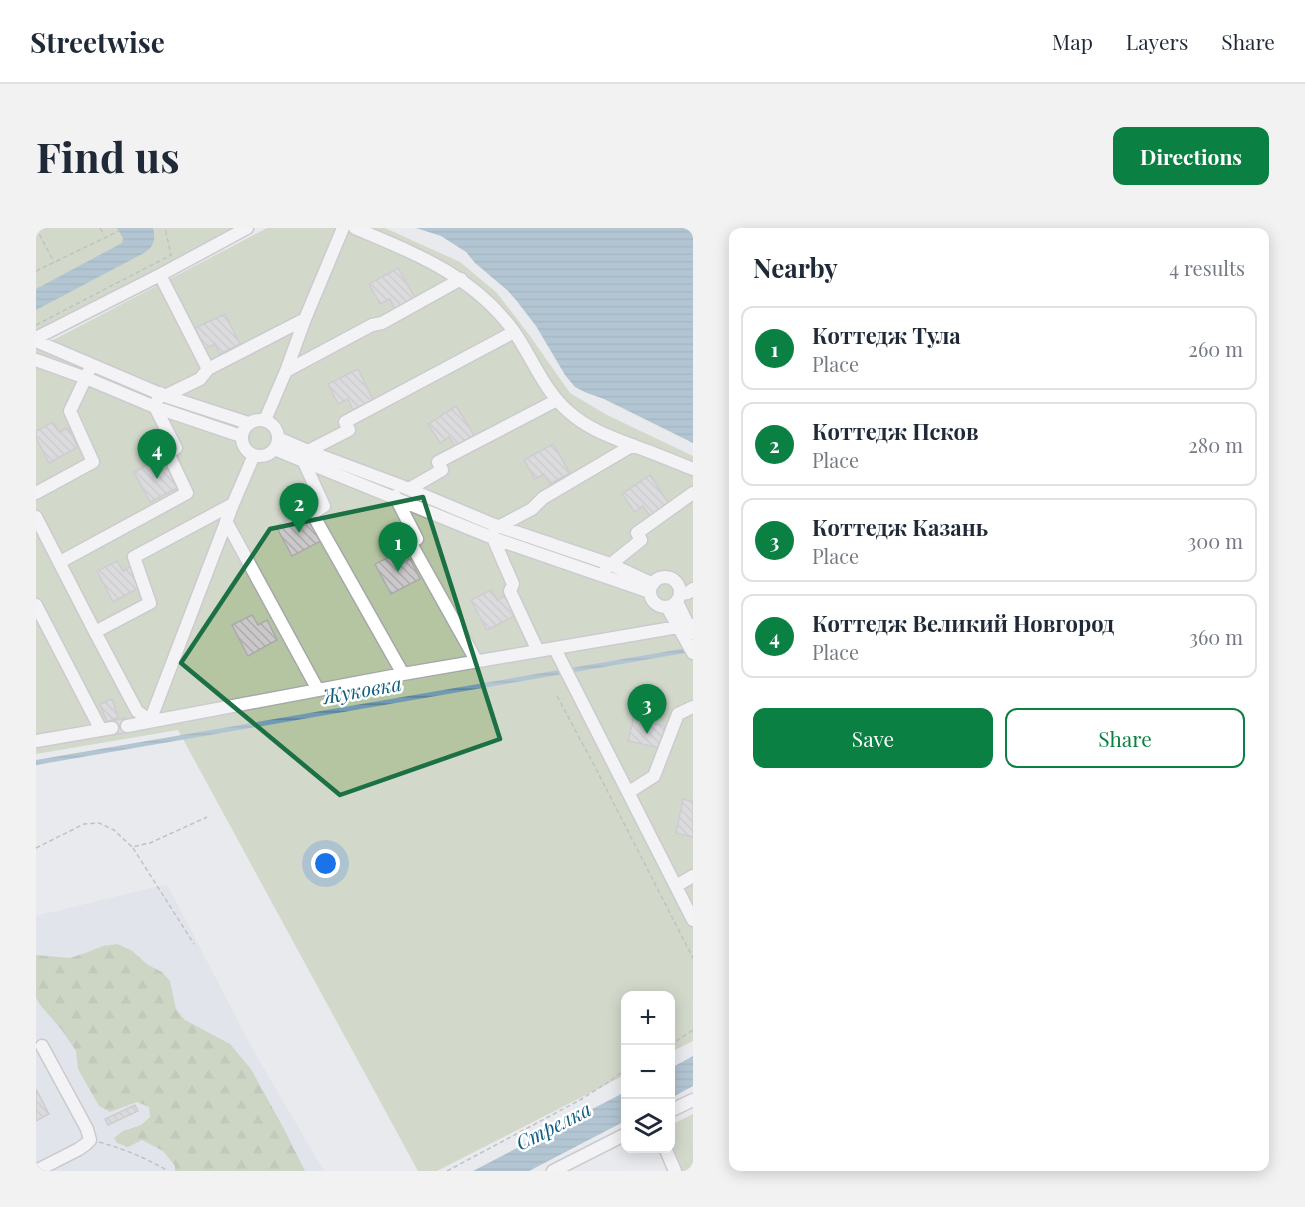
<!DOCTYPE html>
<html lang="en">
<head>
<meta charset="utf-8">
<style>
  body { margin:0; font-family:"Playfair Display",serif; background:#f2f2f3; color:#1f2937 }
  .controls { position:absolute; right:18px; bottom:18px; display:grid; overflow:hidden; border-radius:12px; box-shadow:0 3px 15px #0003 }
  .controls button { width:54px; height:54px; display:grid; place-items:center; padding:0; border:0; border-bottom:2px solid #e0e1e3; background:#fff; color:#1f2937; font:30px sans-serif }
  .you { position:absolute; left:290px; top:636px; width:21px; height:21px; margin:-15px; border:4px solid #fff; border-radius:50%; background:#1a73e8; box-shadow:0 0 0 9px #1a73e833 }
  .badge { display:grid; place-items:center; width:39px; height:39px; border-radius:50%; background:#0b8043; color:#fff; font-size:20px; font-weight:700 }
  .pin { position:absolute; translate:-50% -50px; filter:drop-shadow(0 2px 3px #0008) }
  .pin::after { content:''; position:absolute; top:32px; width:21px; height:18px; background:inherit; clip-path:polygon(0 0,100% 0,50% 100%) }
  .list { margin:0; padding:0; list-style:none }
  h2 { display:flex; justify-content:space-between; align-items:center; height:78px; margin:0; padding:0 24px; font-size:26px }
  h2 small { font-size:20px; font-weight:400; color:#747a83 }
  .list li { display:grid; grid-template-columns:39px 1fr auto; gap:18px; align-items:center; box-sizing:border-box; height:84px; margin:0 12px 12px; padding:0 12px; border:2px solid #e0e1e3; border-radius:12px }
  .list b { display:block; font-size:22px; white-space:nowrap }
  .list p { margin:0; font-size:20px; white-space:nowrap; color:#747a83 }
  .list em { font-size:20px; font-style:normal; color:#747a83 }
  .actions { display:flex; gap:12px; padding:18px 24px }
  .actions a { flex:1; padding:14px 0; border:2px solid #0b8043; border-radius:12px; text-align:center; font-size:21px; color:#0b8043 }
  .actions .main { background:#0b8043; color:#fff }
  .icon { flex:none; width:33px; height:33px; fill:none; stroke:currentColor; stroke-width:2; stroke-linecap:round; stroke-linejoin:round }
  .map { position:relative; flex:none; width:657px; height:943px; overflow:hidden; border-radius:12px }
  header { display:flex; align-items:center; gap:36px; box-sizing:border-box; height:84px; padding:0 30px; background:#fff; border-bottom:2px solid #e0e1e3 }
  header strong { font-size:28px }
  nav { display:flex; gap:33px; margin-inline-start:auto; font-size:21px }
  .intro { display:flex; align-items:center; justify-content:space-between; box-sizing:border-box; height:144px; padding:0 36px }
  h1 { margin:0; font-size:42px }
  .button { padding:15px 27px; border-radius:12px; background:#0b8043; color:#fff; font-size:21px; font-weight:700 }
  main { display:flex; gap:36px; padding:0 36px }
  aside { flex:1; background:#fff; border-radius:12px; box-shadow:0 3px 15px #0003 }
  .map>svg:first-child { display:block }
  .built { fill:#dadee8 }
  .forest { fill:url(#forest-firs) }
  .park { fill:#b5c5a2 }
  .water { fill:url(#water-rules) }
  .building { fill:url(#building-back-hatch); stroke:#aba9ab; stroke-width:1.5 }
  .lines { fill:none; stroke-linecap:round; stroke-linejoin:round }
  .minor-casing { stroke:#a6a7aa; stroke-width:15 }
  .path { stroke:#919194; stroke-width:1.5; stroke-dasharray:4.5 3; stroke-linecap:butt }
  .minor { stroke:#fff; stroke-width:12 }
  .marked { fill:none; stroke:#1b7144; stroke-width:4.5; stroke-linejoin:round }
  .labels { text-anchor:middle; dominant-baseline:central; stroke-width:5; stroke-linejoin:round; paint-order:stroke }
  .water-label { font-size:20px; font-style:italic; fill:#0e5c7f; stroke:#fff }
</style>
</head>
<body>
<header>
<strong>Streetwise</strong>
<nav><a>Map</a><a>Layers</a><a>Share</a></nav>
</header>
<div class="intro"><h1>Find us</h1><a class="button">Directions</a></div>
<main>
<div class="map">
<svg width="657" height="943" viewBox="0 0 657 943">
  <defs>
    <pattern id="forest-firs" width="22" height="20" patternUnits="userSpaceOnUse" patternTransform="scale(1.5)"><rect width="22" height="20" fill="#abbe96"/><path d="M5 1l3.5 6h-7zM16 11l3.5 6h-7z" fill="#92a381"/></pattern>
    <pattern id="water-rules" width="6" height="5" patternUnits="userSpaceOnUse" patternTransform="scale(1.5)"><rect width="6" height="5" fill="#709ab3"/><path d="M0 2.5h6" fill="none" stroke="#5b7d91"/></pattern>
    <pattern id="building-back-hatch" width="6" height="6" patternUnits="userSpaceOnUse" patternTransform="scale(1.5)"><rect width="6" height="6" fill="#cbc8ca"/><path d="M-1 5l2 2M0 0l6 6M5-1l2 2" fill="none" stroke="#aeabad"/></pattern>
  </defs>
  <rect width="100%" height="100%" fill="#e9eaed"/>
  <path class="built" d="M131 656 216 820 288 943H0V688Z"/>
  <path class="forest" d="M81 716 95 722 112 737 126 744 134 753 140 781 149 792 194 816 215 841 247 899 269 943H139V938L127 923 106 912 92 919 81 915 78 910 87 903 105 897 114 889 113 879 101 874 74 884 63 878 42 841 40 823 25 801 5 778 0 770V727L34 730 52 724 67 718Z"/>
  <path class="park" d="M0 0H199L0 105Z
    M231 0H349L424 34 461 65 494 108 534 165 571 187 657 228V813L635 824 634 768H590L589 847 401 943H382L142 502 0 526V121Z
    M657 886V943H646L635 920V897Z"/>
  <path class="water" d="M81 0H117C120 11 118 19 108 25L0 82V61L86 15 87 10Z
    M380 0H657V215L568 171 551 165 539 159 529 147 500 98 480 72 471 62 439 35 430 24 405 8Z
    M657 419V424L649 425 0 537V532Z
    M657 828V858L635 870V840Z
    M589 864V893L493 943H437Z"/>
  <path class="building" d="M362 40 379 70 359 81 354 71 344 76 333 56Z
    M189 86 204 116 184 126 179 116 169 121 159 100Z
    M322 141 337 172 317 182 312 171 302 176 292 156Z
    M420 178 438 207 420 219 413 209 404 215 392 196Z
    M17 194 23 204 32 200 42 219 13 235 0 210V203Z
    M517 216 534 245 514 256 508 246 499 251 488 232Z
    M118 233 123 244 133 239 143 259 114 274 98 244Z
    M614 247 633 276 614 288 607 278 599 284 586 266Z
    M260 287 266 298 275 293 285 313 256 328 240 298Z
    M359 326 365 336 374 331 384 351 355 366 339 336Z
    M81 333 87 343 96 338 106 358 77 374 61 343Z
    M455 362 461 372 470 367 480 387 451 402 435 372Z
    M216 387 222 397 231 392 241 412 212 428 196 397Z
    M76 471 82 489 71 494 64 476Z
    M600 480 622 485 619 496 629 498 625 520 592 513Z
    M90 490 92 504 77 507 74 493Z
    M647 571 657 574V609L640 605Z
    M0 861 13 886 0 893Z
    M99 877 102 883 72 897 69 891Z"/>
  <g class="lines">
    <g class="minor-casing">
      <path id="minor" d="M319 0C380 26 436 47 477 102 496 129 508 163 533 184 552 201 575 209 598 218 618 225 637 233 657 241
        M124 47 172 141 269 91
        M0 110 124 47 211 0
        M0 113 129 168 212 195
        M0 132 50 150 119 179 205 208
        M250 143 336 97 346 95 425 51
        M129 168 164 151 172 141
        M206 210a18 18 0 1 1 36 0a18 18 0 1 1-36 0Z
        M229 192 250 143 269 91 307 0
        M242 210 272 223 363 257 456 296 574 336 617 356
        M238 221 457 310 614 364
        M271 227 272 223 313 202 309 194 478 104
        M267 232 288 278 276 285 367 446
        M373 261 406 242 402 234 521 172
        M0 265 57 234 34 183 53 143
        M359 268 381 311 374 314 441 434
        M0 289 59 404 101 483 114 493
        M190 293 282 462
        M464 298 496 281 507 270 597 217
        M457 306V310L477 356 474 363 502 423
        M24 334 151 265 132 225 140 220 119 179 124 165
        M570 340 605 312 601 305 657 265
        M614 364a15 15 0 1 1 30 0a15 15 0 1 1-30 0Z
        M644 366 652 365 657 361
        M641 374 656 405
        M0 377 65 502
        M631 379 657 425
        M59 404 114 375 98 329 197 276
        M519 421 657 692
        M114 493 197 276 218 227
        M91 498 367 446 642 399 657 397
        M0 513 76 500
        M593 564 618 548 642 486 657 479
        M640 658 657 648
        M634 883 657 872
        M629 920 639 943
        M0 943 43 921 50 916 54 912 51 901 6 818
        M517 943 590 906"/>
    </g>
    <path class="path" d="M0 0 18 34
      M64 0 68 7
      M0 43 89 0
      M0 97 135 27 129 0
      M521 468 558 537 657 730
      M0 620 48 596 63 595 78 602 96 619 114 615 171 589
      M97 620 158 716
      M634 817 657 802
      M63 914C88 921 110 930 132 943
      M411 943 544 872 574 853 590 841"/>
    <use href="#minor" class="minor"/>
  </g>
  <path d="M0 0H657V943H0ZM387 269 464 511 304 567 145 435 234 301Z" fill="#e9eaed" fill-opacity=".55" fill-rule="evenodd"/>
  <path class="marked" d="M387 269 464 511 304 567 145 435 234 301Z"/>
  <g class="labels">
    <g class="water-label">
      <text transform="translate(326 461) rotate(-10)">Жуковка</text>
      <text transform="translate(517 897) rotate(-27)">Стрелка</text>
    </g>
  </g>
</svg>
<div class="controls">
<button>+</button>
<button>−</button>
<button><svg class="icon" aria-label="layers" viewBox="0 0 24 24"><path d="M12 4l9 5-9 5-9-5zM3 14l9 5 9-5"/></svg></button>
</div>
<div class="you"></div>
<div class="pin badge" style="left:362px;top:344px">1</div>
<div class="pin badge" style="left:263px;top:305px">2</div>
<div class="pin badge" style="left:611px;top:506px">3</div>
<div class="pin badge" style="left:121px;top:251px">4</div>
</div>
<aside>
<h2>Nearby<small>4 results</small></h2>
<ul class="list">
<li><span class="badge">1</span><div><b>Коттедж Тула</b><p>Place</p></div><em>260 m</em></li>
<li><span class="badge">2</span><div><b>Коттедж Псков</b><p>Place</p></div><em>280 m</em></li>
<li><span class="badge">3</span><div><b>Коттедж Казань</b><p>Place</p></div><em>300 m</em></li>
<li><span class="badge">4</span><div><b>Коттедж Великий Новгород</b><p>Place</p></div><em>360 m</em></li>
</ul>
<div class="actions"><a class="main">Save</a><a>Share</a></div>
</aside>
</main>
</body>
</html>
